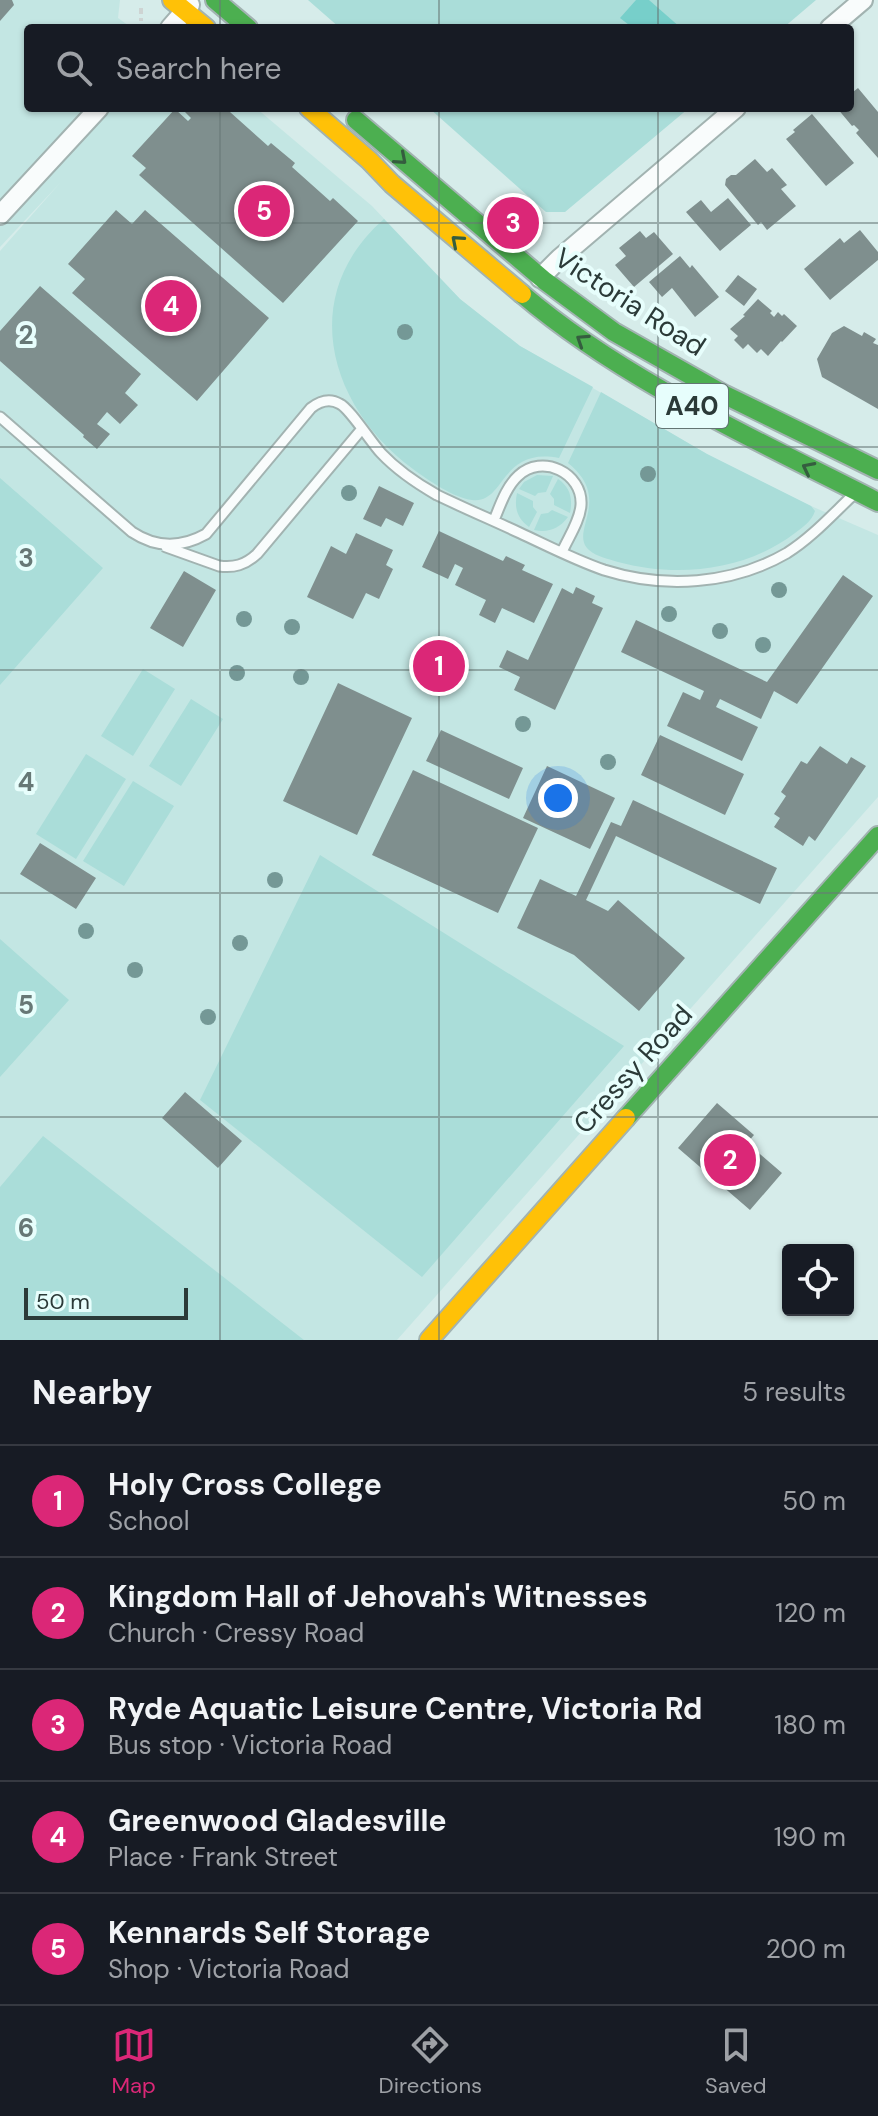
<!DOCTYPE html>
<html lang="en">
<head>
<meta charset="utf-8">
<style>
  body { margin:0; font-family:"DM Sans",sans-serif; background:#20242c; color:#f1f3f6 }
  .controls { position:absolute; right:24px; bottom:24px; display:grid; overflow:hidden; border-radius:8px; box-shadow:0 2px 6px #0004 }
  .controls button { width:72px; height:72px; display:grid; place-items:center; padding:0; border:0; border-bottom:2px solid #363941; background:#171b24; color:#f1f3f6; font:40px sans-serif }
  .scale { position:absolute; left:24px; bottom:20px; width:164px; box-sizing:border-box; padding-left:8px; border:4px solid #2b3a38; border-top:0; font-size:22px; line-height:28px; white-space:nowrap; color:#2b3a38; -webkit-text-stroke:6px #e7fefc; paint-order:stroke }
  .you { position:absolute; left:558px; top:798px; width:28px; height:28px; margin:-20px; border:6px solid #fff; border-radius:50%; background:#1a73e8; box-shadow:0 0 0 12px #1a73e833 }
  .badge { display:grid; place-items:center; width:52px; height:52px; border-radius:50%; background:#db2777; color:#fff; font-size:26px; font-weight:700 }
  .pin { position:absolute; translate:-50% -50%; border:4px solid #fff; box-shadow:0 2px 8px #0006 }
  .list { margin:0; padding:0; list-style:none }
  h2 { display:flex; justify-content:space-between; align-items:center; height:104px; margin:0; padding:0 32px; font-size:34px }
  h2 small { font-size:26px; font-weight:400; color:#9ea1a6 }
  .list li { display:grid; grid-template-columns:52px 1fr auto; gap:24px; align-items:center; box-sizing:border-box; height:112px; padding:0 32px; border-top:2px solid #363941 }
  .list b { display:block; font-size:30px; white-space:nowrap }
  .list p { margin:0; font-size:26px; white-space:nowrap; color:#9ea1a6 }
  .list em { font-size:26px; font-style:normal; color:#9ea1a6 }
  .icon { flex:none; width:44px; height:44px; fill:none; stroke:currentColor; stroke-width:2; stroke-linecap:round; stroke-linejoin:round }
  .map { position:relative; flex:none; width:878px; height:1340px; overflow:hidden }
  .search { position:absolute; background:#171b24; box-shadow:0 2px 6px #0004; left:24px; right:24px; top:24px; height:88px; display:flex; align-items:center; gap:20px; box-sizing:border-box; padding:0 28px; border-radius:8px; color:#9ea1a6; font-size:30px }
  .sheet { height:664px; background:#171b24 }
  nav { display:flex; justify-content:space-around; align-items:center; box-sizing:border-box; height:112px; border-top:2px solid #363941; background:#171b24; font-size:22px; color:#9ea1a6 }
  nav a { display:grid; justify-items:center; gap:4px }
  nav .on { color:#db2777 }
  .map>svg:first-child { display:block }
  .built { fill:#c3e6e3 }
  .green { fill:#aaddd9 }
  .water { fill:#77cfca }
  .building { fill:#7f8f8e }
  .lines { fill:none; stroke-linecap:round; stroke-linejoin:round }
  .lane-casing { stroke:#a2b3b1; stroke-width:13 }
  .street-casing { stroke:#a2b3b1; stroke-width:22 }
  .fast-casing { stroke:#a2b3b1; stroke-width:22 }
  .slow-casing { stroke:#a2b3b1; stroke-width:22 }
  .path { stroke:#ced4d3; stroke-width:4; stroke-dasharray:6 4; stroke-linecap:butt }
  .lane { stroke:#f9fcfc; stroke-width:9 }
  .street { stroke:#f9fcfc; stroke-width:18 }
  .fast { stroke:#4caf50; stroke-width:18 }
  .slow { stroke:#ffc107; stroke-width:18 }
  .tree { fill:#749896 }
  .oneway { stroke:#355d3f }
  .grid { fill:none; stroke:#677876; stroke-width:2; stroke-opacity:0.55 }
  .labels { text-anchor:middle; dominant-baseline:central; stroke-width:8; stroke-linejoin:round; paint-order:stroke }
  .shield { fill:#e7fefc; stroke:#637573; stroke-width:2 }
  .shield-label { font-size:26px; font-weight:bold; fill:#2b3a38 }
  .street-label { font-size:28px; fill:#2b3a38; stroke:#e7fefc }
  .grid-label { font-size:26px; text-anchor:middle; font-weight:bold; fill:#677876; stroke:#e7fefc; stroke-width:8; stroke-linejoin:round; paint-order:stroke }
</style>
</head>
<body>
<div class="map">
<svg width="878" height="1340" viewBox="0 0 878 1340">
  <rect width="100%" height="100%" fill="#d6ecea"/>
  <path class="built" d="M0 0H120L118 18 132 28H28V108H256L372 206 460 299 520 346 707 454 811 506 878 535V797L397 1340H0V251L60 183 0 247Z"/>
  <path class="green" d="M308 0H816L783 28H340Z
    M429 108H689L565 212H546Z
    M384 219 460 299 520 346 593 387 559 458C499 447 506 504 472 500 454 498 428 480 413 469 328 406 297 295 384 219Z
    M601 392 707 454 811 506 815 511C812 521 803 527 795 533 745 571 677 578 618 562 609 559 597 557 589 550 568 531 614 500 568 463Z
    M537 475 553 476 546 492 538 493 535 496 519 489 524 482Z
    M0 478 103 568 0 685Z
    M558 479C570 487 573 498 570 513L554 505V499L550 494Z
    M517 493 533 501V507L537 512 529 527C517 518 514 508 517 493Z
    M552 510 568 517C559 529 548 533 534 530L541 514 548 513Z
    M143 669 175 689 133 756 101 736Z
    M191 699 223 719 181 786 149 766Z
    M86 754 126 779 76 859 36 834Z
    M133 781 174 806 124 886 83 861Z
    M320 855 624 1046 422 1277 200 1100Z
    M0 939 69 1000 0 1077Z
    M43 1136 304 1340H0V1187Z"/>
  <path class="water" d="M636 0H649L681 28H633L620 18Z"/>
  <path class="building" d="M0 0H12L14 5 0 21Z
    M858 88 878 112V158L856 133 859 130 854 125 852 126 837 108H850V89L853 92Z
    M189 108H233L230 112 268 146 271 143 295 163 292 167 330 201 333 198 358 221 283 303 139 175 146 168 132 156 175 109 188 121 191 118 185 112Z
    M812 114 854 163 826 186 786 139 795 132 793 130Z
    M755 159 767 172 772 168 787 185 781 189 796 206 767 230 761 222 758 225 725 185 726 179 731 175H736Z
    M728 198 751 225 720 251 686 212 701 200 711 212Z
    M116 210 132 224 145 210 269 318 197 401 72 293 85 279 68 264Z
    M860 230 878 252V260L830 300 804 269 840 238 844 243Z
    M640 231 646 238 654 232 673 254 634 287 615 265 626 256 619 248Z
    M680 256 690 268 692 265 719 297 695 317 672 288 662 297 649 282Z
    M738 275 757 289 744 306 725 291Z
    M40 286 141 374 125 393 138 405 120 424 107 412 97 424 110 434 97 449 83 437 84 435 0 361V331Z
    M758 299 772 311 770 313 774 317 778 312 782 316 784 314 797 326 782 342 781 341 768 356 761 349 757 353 748 344 743 349 734 340 738 336 730 329 745 316 743 315Z
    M844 326 862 336 864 332 876 339 873 343 878 345V409L822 377 817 359 832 333Z
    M379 486 414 503 403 526 386 518 381 527 363 519Z
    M439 531 503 561 506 556 525 565 522 570 553 584 534 623 502 608 495 623 479 615 486 600 455 585 463 568 455 564 448 579 422 567Z
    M356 533 393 550 386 565 393 569 379 599 366 593 353 619 307 597 331 546 346 554Z
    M184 571 216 590 183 647 150 628Z
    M843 575 873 596 797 704 774 691 761 719 720 699 716 707 758 727 742 761 667 726 683 692 700 700 704 691 621 652 636 620 767 682Z
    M576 587 595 596 592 603 603 608 555 710 514 690 520 677 499 667 507 650 528 660 562 588 573 594Z
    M338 683 412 718 357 835 283 801Z
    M441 730 523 768 509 799 426 761Z
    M660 735 744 774 725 815 641 775Z
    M820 746 847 764 851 757 866 766 815 841 809 836 803 846 774 827 780 818 774 814 786 796 781 792 801 761 807 764Z
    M547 766 615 798 590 849 523 818Z
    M413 770 538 828 498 913 372 855Z
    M633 800 777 868 760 904 616 836 586 900 608 911 618 900 685 958 639 1011 574 955 517 928 540 879 576 896 611 822 621 826Z
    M40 843 96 878 76 909 20 874Z
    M185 1092 242 1141 218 1168 162 1118Z
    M717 1103 754 1135 747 1143 782 1173 750 1210 678 1148Z"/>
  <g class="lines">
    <g class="lane-casing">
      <path id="lane" d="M0 417 132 532C156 548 181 548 206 534L311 408C320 401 330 398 340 404 349 408 371 442 381 453 397 470 416 483 437 495 464 508 492 520 520 533 548 546 575 560 604 570 664 589 732 585 787 553 811 538 831 516 851 497
        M494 520C500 506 506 487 518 476 542 453 583 473 581 505 580 521 568 538 562 552
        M166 547 219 566C234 568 245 565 257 554L361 430"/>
    </g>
    <g class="street-casing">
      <path id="street" d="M170 28 190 5
        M830 28 863 0
        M0 215 99 108
        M540 278 560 258 736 108"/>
    </g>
    <g class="fast-casing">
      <path id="fast" d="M215 0 248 28
        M356 120 545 281 614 332 725 395 878 470
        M522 294C624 381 759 441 878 502
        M626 1118 878 836"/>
    </g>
    <g class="slow-casing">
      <path id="slow" d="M172 0 206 28
        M309 108 369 160 392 184 522 294
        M429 1340 626 1118"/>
    </g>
    <path class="path" d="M141 8V21"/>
    <use href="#lane" class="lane"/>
    <use href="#street" class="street"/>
    <use href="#fast" class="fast"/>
    <use href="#slow" class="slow"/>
  </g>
  <g class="tree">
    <circle cx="405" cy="332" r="8"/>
    <circle cx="648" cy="474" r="8"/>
    <circle cx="349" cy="493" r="8"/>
    <circle cx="779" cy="590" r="8"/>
    <circle cx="669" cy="614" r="8"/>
    <circle cx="244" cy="619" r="8"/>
    <circle cx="292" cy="627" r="8"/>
    <circle cx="720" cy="631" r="8"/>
    <circle cx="763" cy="645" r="8"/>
    <circle cx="237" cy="673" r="8"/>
    <circle cx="301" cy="677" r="8"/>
    <circle cx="523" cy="724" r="8"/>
    <circle cx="608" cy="762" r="8"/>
    <circle cx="275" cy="880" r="8"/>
    <circle cx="86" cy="931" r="8"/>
    <circle cx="240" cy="943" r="8"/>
    <circle cx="135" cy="970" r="8"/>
    <circle cx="208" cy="1017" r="8"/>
  </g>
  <defs><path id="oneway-chevron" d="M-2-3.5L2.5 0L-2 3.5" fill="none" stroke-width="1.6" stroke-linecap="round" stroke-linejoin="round" transform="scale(2)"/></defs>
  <g class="oneway">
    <use href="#oneway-chevron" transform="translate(401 159) rotate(41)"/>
    <use href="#oneway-chevron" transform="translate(457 241) rotate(-139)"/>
    <use href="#oneway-chevron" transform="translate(582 340) rotate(-147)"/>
    <use href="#oneway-chevron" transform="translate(808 468) rotate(-153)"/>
  </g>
  <path class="grid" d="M220 0V28M439 0V28M658 0V28M220 108V1340M439 108V1340M658 108V1340M0 223H878M0 447H878M0 670H878M0 893H878M0 1117H878"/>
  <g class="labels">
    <rect class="shield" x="656" y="384" width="72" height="44" rx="6"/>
    <g class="shield-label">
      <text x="692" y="406">A40</text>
    </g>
    <g class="street-label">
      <text transform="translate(630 302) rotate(33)">Victoria Road</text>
      <text transform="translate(633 1069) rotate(-48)">Cressy Road</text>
    </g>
  </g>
  <g class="grid-label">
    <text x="26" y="344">2</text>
    <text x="26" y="567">3</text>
    <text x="26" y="791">4</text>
    <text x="26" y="1014">5</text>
    <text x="26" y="1237">6</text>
  </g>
</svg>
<div class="controls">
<button><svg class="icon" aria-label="locate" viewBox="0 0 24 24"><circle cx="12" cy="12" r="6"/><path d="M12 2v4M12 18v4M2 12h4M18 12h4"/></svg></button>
</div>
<div class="scale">50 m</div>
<div class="you"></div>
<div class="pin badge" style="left:439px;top:666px">1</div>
<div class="pin badge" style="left:730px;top:1160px">2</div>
<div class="pin badge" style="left:513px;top:223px">3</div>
<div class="pin badge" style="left:171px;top:306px">4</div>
<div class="pin badge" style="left:264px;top:211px">5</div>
<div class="search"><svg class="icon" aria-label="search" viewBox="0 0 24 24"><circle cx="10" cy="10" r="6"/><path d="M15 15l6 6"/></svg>Search here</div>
</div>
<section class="sheet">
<h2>Nearby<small>5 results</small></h2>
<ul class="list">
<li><span class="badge">1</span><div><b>Holy Cross College</b><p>School</p></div><em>50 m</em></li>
<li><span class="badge">2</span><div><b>Kingdom Hall of Jehovah's Witnesses</b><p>Church · Cressy Road</p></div><em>120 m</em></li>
<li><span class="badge">3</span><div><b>Ryde Aquatic Leisure Centre, Victoria Rd</b><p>Bus stop · Victoria Road</p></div><em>180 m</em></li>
<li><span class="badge">4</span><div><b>Greenwood Gladesville</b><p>Place · Frank Street</p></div><em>190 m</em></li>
<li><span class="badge">5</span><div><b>Kennards Self Storage</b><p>Shop · Victoria Road</p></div><em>200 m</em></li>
</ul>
</section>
<nav>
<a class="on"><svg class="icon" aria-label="map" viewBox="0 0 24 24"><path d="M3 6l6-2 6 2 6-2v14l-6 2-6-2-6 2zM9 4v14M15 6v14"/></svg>Map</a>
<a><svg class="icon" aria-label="directions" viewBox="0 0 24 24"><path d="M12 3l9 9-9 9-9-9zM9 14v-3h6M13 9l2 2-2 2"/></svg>Directions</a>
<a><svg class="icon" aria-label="saved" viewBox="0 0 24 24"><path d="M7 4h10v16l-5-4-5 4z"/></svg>Saved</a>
</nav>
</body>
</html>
